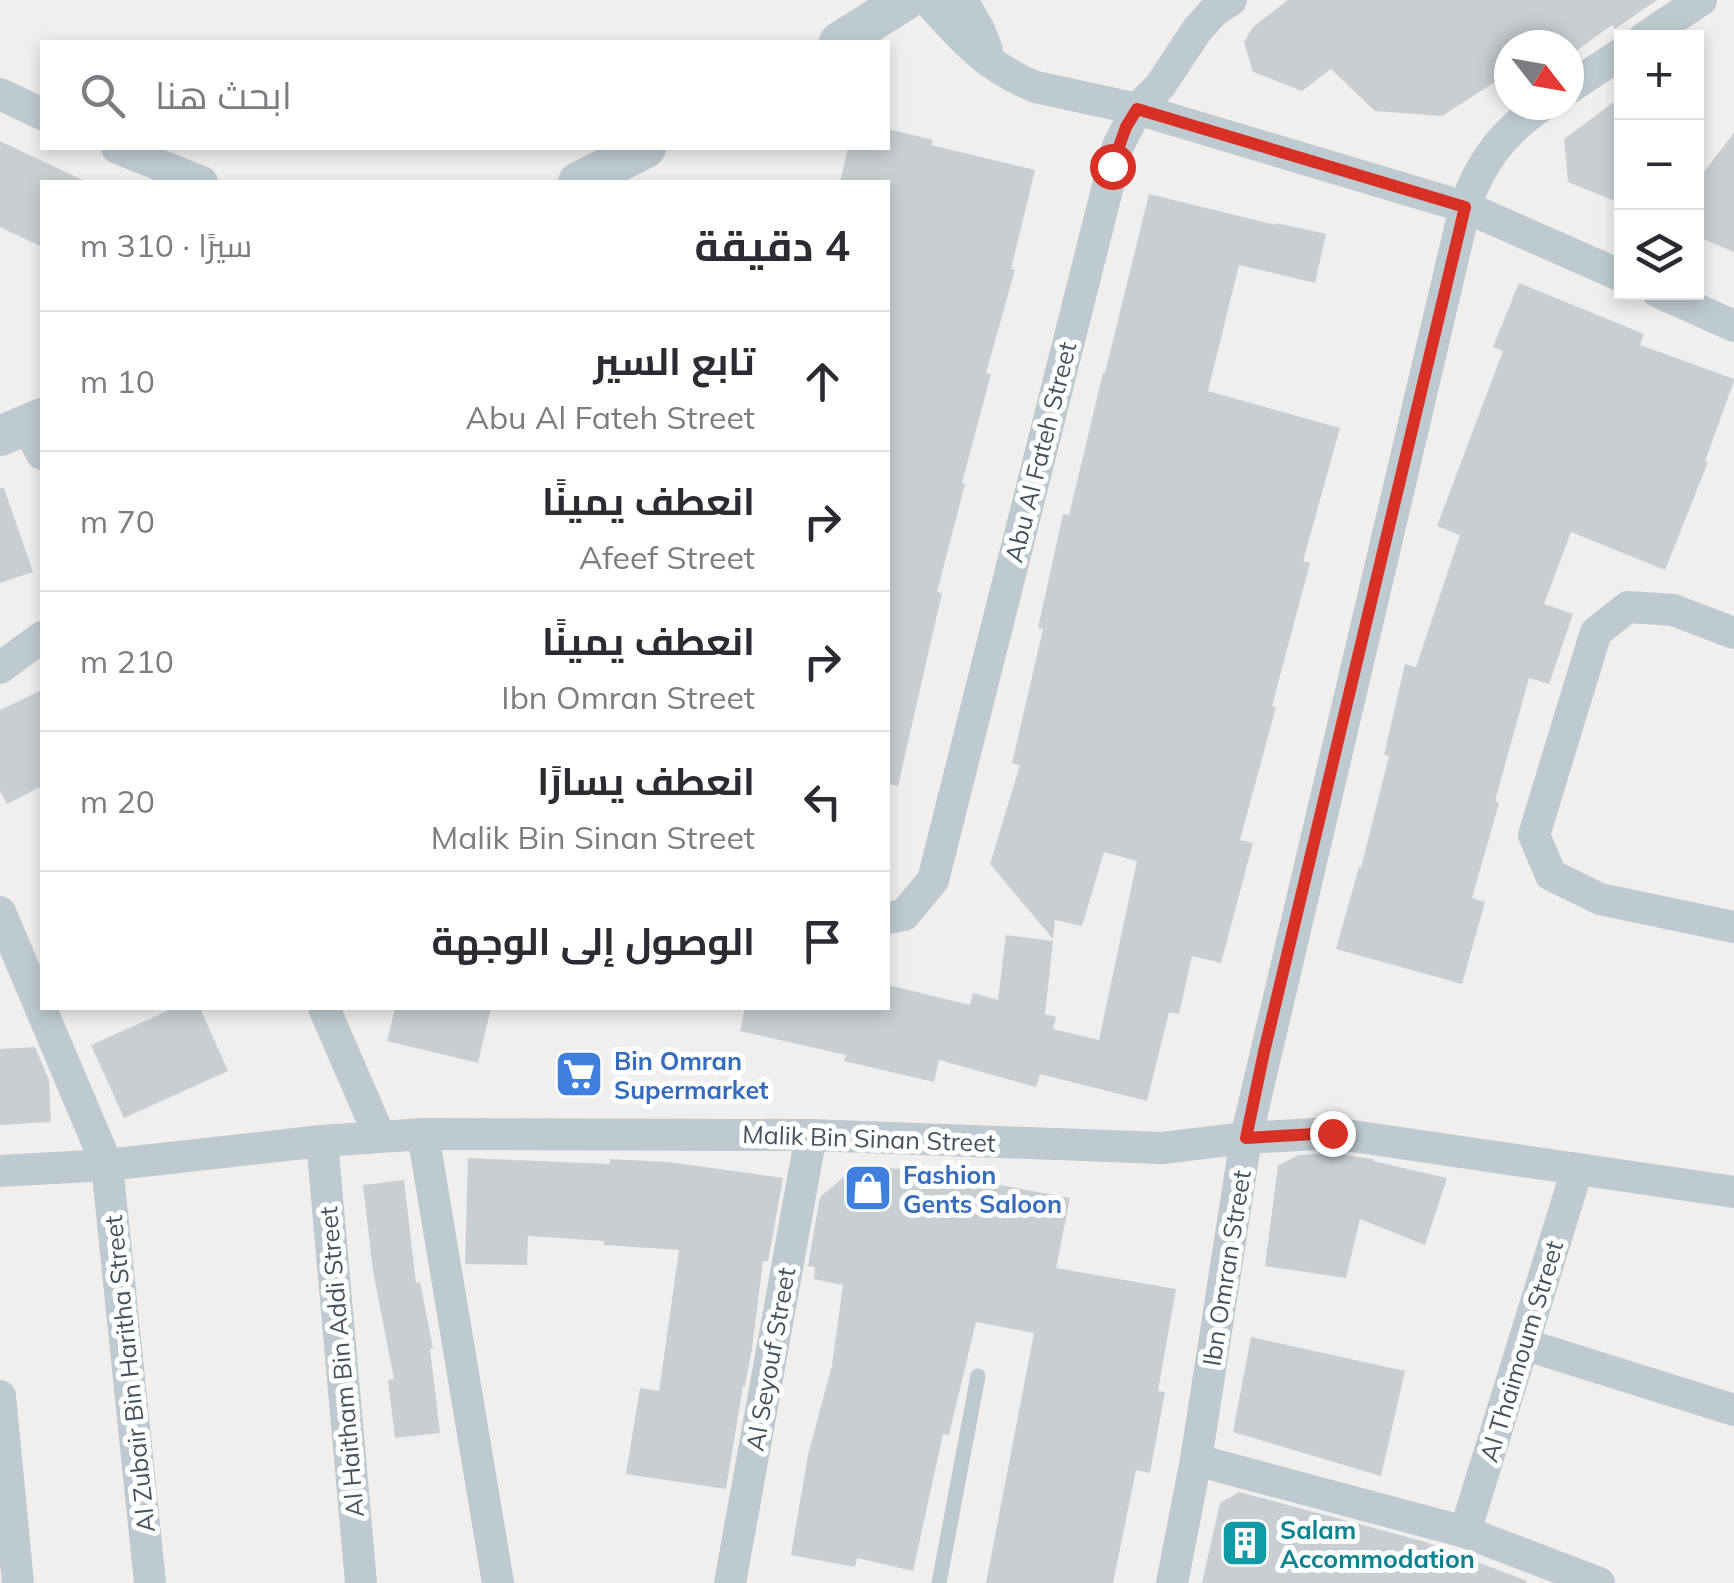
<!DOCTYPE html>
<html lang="ar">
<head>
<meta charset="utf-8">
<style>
  body { margin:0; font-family:Mulish,Cairo,sans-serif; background:#f2f2f3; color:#2b2b33; direction:rtl }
  .controls { position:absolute; right:30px; top:30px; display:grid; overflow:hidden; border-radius:0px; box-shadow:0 5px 15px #0003 }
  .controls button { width:90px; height:90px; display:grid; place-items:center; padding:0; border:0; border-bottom:2px solid #e1e1e2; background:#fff; color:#2b2b33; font:50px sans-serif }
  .compass { position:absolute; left:1494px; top:30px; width:90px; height:90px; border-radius:50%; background:#fff; box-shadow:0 5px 15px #0003; rotate:121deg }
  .stop { position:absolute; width:30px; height:30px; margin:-22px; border:8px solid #d93025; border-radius:50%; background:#fff }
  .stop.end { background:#d93025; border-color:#fff; box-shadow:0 2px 10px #0008 }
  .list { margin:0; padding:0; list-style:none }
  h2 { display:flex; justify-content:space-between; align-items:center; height:130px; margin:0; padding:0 40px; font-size:42px }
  h2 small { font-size:32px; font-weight:400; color:#7c7c81 }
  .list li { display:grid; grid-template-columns:65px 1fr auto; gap:30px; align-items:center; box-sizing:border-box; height:140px; padding:0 40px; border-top:2px solid #e1e1e2 }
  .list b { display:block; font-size:38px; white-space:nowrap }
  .list p { margin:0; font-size:32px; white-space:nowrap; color:#7c7c81 }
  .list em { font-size:32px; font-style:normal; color:#7c7c81 }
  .icon { flex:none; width:55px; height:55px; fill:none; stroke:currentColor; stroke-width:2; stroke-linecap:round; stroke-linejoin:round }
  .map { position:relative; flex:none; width:1734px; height:1583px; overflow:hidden; direction:ltr }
  .search { position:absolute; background:#fff; box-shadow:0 5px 15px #0003; left:40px; top:40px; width:850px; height:110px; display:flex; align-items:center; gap:25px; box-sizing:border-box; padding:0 35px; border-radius:0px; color:#7c7c81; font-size:38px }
  .panel { position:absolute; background:#fff; box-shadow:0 5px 15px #0003; left:40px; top:180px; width:850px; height:830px; border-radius:0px; direction:rtl }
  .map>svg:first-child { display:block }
  .building { fill:#c9ced3 }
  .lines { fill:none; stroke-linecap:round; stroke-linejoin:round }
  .service { stroke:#bdcad1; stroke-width:15 }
  .minor { stroke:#bdcad1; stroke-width:32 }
  .tertiary { stroke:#bdcad1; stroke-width:40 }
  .route { stroke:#d93025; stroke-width:12 }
  .labels { text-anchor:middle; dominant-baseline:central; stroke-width:10; stroke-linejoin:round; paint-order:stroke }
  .street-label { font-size:25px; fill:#44535d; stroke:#fff }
  .shop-label { font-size:25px; font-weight:bold; fill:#366cbe; stroke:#fff; text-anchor:start }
  .culture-label { font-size:25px; font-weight:bold; fill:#0d838f; stroke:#fff; text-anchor:start }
</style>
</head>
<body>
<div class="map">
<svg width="1734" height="1583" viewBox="0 0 1734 1583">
  <rect width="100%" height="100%" fill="#f1eeee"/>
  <path class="building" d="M1288 0H1657L1615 29 1612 25 1569 56V45H1509V73L1442 116 1375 111 1331 69 1302 91 1253 72 1244 42 1253 27Z
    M1622 96V204L1568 182 1564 139Z
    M888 129 933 140 931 145 1035 170 1011 269 1015 270 986 373 991 374 962 483 965 484 937 592 942 593 898 786 888 784V182H840L848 148H888Z
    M1734 133V252L1696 236V182Z
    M0 141 87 182H42V247L0 227Z
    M1149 194 1276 225V223L1326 234 1315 283 1239 265 1208 391 1340 428 1303 561 1310 563 1272 706 1276 707 1240 840 1253 843 1221 963 1192 956 1179 1014 1169 1012 1147 1101 1040 1074 1036 1087 939 1060 934 1082 844 1061 846 1055 740 1031 745 1008H888V985L970 1005 973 993 998 1000 1006 935 1053 941 1045 1014 1056 1017 1053 1029 1099 1040 1137 861 1104 852 1082 926 1055 920 1053 939 990 864 1020 765 1012 763 1043 629 1038 628 1063 514 1069 515 1103 373H1105Z
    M1519 283 1644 334 1640 345 1734 379V381L1705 461 1708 462 1665 570 1571 532 1544 604 1573 614 1549 684 1529 678 1495 801 1499 803 1472 898 1485 902 1462 984 1336 949 1359 867 1361 868 1389 756 1384 755 1405 664 1416 667 1460 535 1437 526 1503 351 1493 347Z
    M0 488H4L33 572 0 583Z
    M42 690V786L7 804 0 791V710Z
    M174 1008H200L228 1071 124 1118 91 1045Z
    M395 1008H491L478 1063 387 1041Z
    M35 1047 49 1080 51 1122 0 1125V1049Z
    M1331 1153 1373 1159V1161L1447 1178 1425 1245 1360 1219 1346 1278 1265 1266 1278 1165 1299 1155Z
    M468 1158 610 1164V1159L669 1162 783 1178 768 1261H763L752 1348 745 1386H743L726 1489 626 1474 640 1388 659 1391 679 1250 604 1245V1241L528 1236 527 1265 465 1264Z
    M857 1166 948 1172 947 1175 1070 1198 1056 1268 1176 1289 1158 1391 1165 1392 1150 1473 1136 1470 1113 1583H986L1034 1333 976 1322 949 1435 943 1434 913 1571 857 1558 855 1567 791 1555 808 1455 832 1365 843 1285 814 1279 815 1267 808 1266 820 1197Z
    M404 1180 416 1283 420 1282 433 1348 430 1349 440 1433 395 1438 388 1380 394 1379 373 1271 363 1185Z
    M1251 1337 1405 1371 1381 1476 1233 1432Z
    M1239 1492 1422 1541 1473 1558 1472 1560 1527 1581 1526 1583H1202L1220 1503Z"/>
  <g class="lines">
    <path class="service" d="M939 1583 978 1376"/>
    <path class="minor" d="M928 0C960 37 989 69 1036 87L1137 109 1465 207 1622 276
      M962 0 979 30 987 50
      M1644 38 1701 0
      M1569 88 1622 53
      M0 94 42 114
      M117 148 202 182
      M1658 292 1734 326
      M26 425 42 454
      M1734 633 1673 610 1628 607 1596 632 1534 835 1551 875 1600 899 1734 927
      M0 668 42 637
      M0 912 107 1165 150 1583
      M888 918 904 915 933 880 1118 146 1137 109 1160 86 1197 30 1214 11 1231 0
      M324 1008 379 1135
      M423 1134 498 1583
      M322 1141 361 1583
      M0 1171 107 1165 322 1141 423 1134 811 1135 1162 1148 1246 1138 1332 1133 1734 1192
      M1523 1344 1734 1410
      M0 1396 18 1583
      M1196 1460 1465 1532 1599 1583
      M1465 1532 1577 1170
      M730 1583 811 1135
      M1172 1583 1196 1460 1246 1138 1465 207C1480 162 1504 131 1543 105"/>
    <path class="tertiary" d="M839 42 906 0
      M578 182 646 148
      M0 436 42 418"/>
  </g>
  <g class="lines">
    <path class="route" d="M1112 166 1126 127 1137 109 1465 207 1264 1052 1246 1138 1332 1133"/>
  </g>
  <defs>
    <g id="supermarket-square" transform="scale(2.5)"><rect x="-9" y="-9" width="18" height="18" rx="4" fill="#3f7fe0" stroke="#fff"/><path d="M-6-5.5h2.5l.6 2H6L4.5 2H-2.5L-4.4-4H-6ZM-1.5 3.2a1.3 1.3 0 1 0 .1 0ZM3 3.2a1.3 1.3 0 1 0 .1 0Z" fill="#fff"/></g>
    <g id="shop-square" transform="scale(2.5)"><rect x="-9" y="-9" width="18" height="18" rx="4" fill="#3f7fe0" stroke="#fff"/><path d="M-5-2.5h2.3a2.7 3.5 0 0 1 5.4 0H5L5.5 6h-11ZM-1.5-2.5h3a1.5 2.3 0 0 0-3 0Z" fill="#fff"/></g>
    <g id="building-square" transform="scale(2.5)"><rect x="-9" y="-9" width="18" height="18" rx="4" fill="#0f9aa8" stroke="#fff"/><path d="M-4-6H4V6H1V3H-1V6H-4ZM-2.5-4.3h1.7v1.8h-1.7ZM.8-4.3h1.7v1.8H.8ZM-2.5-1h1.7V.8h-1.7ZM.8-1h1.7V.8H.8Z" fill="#fff"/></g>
  </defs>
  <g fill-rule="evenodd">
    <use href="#supermarket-square" x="579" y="1074"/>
    <use href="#shop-square" x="868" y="1188"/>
    <use href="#building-square" x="1245" y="1543"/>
  </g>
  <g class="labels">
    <g class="street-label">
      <text transform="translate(1040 452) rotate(-76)">Abu Al Fateh Street</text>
      <text transform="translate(869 1138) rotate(2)">Malik Bin Sinan Street</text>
      <text transform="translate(1226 1268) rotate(-81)">Ibn Omran Street</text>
      <text transform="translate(1521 1351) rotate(-73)">Al Thaimoum Street</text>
      <text transform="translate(770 1359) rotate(-80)">Al Seyouf Street</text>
      <text transform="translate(341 1362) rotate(-95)">Al Haitham Bin Addi Street</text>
      <text transform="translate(129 1374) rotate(-96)">Al Zubair Bin Haritha Street</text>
    </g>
    <g class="shop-label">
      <text x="614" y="1060">Bin Omran<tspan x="614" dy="29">Supermarket</tspan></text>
      <text x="903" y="1174">Fashion<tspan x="903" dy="29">Gents Saloon</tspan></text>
    </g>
    <g class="culture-label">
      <text x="1280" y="1529">Salam<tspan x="1280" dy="29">Accommodation</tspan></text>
    </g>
  </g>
</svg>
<div class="controls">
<button>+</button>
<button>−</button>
<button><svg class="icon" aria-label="layers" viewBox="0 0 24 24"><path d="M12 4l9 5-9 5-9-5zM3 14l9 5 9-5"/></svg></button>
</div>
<svg class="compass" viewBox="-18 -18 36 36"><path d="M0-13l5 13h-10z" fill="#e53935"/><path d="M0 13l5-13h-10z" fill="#7c7c81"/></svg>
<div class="stop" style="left:1112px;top:166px"></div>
<div class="stop end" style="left:1332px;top:1133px"></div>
<div class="search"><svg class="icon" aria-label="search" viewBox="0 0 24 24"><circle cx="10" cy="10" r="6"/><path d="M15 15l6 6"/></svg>ابحث هنا</div>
<section class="panel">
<h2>4 دقيقة<small>سيرًا · 310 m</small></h2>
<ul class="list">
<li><svg class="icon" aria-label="ahead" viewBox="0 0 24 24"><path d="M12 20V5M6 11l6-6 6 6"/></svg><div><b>تابع السير</b><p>Abu Al Fateh Street</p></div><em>10 m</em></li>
<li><svg class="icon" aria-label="right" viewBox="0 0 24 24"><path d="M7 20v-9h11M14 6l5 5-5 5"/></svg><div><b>انعطف يمينًا</b><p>Afeef Street</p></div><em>70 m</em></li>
<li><svg class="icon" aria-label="right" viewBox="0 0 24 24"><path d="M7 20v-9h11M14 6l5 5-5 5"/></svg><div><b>انعطف يمينًا</b><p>Ibn Omran Street</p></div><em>210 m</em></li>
<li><svg class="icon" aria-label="left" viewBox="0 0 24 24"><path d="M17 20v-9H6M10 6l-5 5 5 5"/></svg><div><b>انعطف يسارًا</b><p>Malik Bin Sinan Street</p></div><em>20 m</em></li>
<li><svg class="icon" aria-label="arrive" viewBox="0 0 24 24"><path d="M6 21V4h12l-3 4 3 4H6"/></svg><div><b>الوصول إلى الوجهة</b></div></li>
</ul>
</section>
</div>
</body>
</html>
